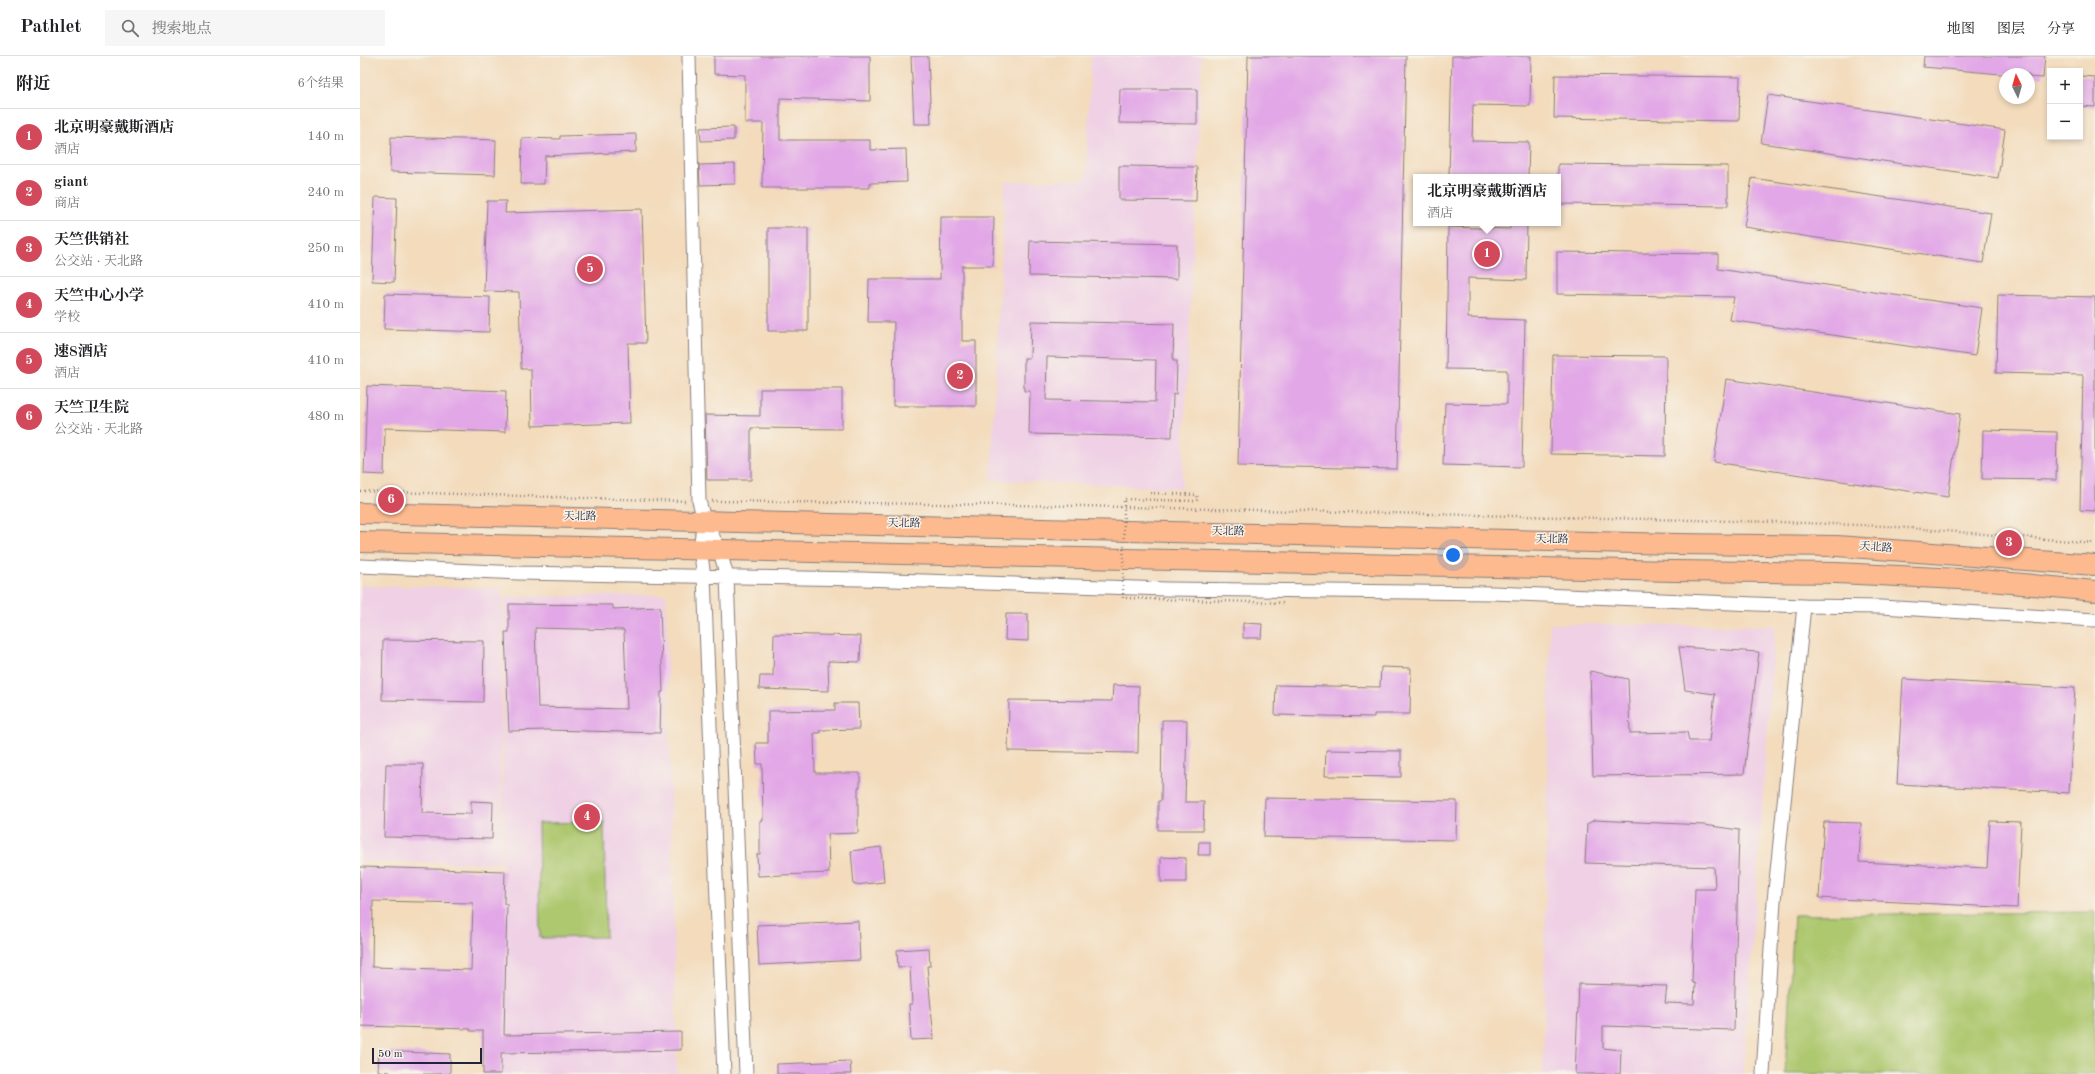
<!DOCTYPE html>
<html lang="zh">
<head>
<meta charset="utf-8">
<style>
  body { margin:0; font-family:"Old Standard TT","Noto Serif SC",serif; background:#f6f6f6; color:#202124 }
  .controls { position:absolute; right:12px; top:12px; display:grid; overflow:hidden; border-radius:0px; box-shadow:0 2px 6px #0003 }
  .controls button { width:36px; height:36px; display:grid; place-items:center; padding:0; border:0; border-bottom:1px solid #e0e0e0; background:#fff; color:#202124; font:20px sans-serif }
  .compass { position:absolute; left:1639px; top:12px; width:36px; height:36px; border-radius:50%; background:#fff; box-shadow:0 2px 6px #0003; rotate:355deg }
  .scale { position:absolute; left:12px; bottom:10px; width:110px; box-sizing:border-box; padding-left:4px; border:2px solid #22223b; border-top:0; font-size:11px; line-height:14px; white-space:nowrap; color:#22223b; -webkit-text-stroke:3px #f7f3e8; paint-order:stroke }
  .you { position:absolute; left:1093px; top:499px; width:14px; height:14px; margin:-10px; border:3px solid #fff; border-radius:50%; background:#1a73e8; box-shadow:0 0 0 6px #1a73e833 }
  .badge { display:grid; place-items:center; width:26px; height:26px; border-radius:50%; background:#d1495b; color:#fff; font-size:13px; font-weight:700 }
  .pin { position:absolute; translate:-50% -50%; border:2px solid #fff; box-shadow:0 1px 4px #0006 }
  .popup { position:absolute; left:1053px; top:118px; width:148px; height:52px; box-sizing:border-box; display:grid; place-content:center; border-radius:0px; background:#fff; filter:drop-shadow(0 1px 3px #0005); font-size:13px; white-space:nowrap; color:#757577 }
  .popup b { font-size:15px; color:#202124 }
  .popup::after { content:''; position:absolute; left:50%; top:100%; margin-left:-8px; border:8px solid transparent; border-top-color:#fff }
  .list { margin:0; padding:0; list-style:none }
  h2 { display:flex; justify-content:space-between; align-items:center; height:52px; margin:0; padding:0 16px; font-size:17px }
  h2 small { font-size:13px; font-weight:400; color:#757577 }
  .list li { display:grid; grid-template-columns:26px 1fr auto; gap:12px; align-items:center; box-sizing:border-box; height:56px; padding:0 16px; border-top:1px solid #e0e0e0 }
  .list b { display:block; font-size:15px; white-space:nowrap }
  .list p { margin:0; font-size:13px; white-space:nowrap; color:#757577 }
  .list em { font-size:13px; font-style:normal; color:#757577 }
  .icon { flex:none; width:22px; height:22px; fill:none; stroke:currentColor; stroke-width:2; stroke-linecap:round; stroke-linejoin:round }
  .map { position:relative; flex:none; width:1735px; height:1018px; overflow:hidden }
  header { display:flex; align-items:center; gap:24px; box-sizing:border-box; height:56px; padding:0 20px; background:#fff; border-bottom:1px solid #e0e0e0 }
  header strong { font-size:19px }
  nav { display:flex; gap:22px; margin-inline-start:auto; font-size:14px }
  .search { width:280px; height:36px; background:#f6f6f6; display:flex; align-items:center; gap:10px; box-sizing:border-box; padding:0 14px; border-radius:0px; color:#757577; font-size:15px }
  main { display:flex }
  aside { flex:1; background:#fff }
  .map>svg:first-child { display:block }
  .built { fill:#efd0e5 }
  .green { fill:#aec86f; stroke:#687555 }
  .building { fill:#e2a7e7; fill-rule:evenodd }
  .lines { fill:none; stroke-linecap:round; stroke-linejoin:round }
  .street-casing { stroke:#8a7e7c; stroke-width:15 }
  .primary-casing { stroke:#8a7e7c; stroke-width:22 }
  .path { stroke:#8a7e7c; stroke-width:2.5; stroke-dasharray:1 3; stroke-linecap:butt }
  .street { stroke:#fff; stroke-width:13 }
  .primary { stroke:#fcba8e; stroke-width:20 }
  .path-bridge { stroke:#8a7e7c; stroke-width:2.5; stroke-dasharray:1 3; stroke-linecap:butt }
  .labels { text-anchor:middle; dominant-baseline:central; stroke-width:3; stroke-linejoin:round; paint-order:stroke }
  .street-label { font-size:11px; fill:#22223b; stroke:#f7f3e8 }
</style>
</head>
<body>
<header>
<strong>Pathlet</strong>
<div class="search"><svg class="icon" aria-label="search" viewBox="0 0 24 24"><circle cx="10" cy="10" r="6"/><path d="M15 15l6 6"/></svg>搜索地点</div>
<nav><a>地图</a><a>图层</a><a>分享</a></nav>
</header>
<main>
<aside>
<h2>附近<small>6个结果</small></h2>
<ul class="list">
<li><span class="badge">1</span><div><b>北京明豪戴斯酒店</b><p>酒店</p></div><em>140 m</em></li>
<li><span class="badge">2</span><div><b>giant</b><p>商店</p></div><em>240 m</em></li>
<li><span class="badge">3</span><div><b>天竺供销社</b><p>公交站 · 天北路</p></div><em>250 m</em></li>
<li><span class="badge">4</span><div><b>天竺中心小学</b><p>学校</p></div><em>410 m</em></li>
<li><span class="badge">5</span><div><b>速8酒店</b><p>酒店</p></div><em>410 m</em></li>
<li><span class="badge">6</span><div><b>天竺卫生院</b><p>公交站 · 天北路</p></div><em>480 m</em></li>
</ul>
</aside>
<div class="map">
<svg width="1735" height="1018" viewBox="0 0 1735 1018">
  <rect width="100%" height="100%" fill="#f7f3e8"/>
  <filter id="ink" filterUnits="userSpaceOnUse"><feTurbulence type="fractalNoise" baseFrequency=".025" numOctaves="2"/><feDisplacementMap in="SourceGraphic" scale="8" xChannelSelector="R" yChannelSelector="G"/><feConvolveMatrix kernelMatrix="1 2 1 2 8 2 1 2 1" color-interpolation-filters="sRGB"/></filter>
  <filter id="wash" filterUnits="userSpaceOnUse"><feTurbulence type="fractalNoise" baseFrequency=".012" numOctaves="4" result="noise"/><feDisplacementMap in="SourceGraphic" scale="16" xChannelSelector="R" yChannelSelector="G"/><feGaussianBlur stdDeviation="0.9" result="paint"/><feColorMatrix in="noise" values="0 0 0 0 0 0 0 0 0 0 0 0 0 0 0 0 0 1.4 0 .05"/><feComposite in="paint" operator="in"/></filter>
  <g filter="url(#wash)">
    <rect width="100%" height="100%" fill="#f3dbbc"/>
    <path class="built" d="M731 0H842L822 432 631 424 645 126 726 123Z
      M0 530 142 532 140 807 0 806Z
      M306 539 317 1018H140L144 541Z
      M1190 568 1415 570 1383 1018H1183Z"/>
    <path class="green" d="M244 766 246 881 180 882 178 767Z
      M1735 856V1018H1425L1434 859Z"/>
    <g id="blocks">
      <path class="building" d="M354 0H510V45L420 42V84H510V94L546 93 547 126 510 127V132H402L403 67H385V19L354 18Z
        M551 0H568L571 68H554Z
        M888 0H1046L1037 413 878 410Z
        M1092 0H1171L1170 50 1113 49 1112 85 1169 86 1168 121H1089Z
        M1564 0H1685L1683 22 1669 21V18H1641L1563 11Z
        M1195 19 1380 21 1379 65 1194 62Z
        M1720 20 1735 21V51L1720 50Z
        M760 33H837V68L759 67Z
        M1408 39 1645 74 1638 122 1401 87Z
        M374 71V84L341 85 340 72Z
        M276 78V96L185 100 184 128H161L162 82 200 83V80Z
        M31 81 136 84 135 119 30 116Z
        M375 108V128L340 129 339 109Z
        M1198 108 1368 110V150L1198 148Z
        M759 110 837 111 836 145 759 144Z
        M1392 122 1631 157 1623 207 1384 171Z
        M15 141 37 142 34 226 12 225Z
        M127 145H146L145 157 282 153 286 287H268L270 367 172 370 171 313H161L159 236 124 235Z
        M581 161H634L633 210H602V285H616V350H533L534 266H508L509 223H580Z
        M1150 167H1167L1166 224 1108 222V262L1165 264 1162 411 1083 409 1085 347 1147 348V314L1086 313 1088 171 1150 173Z
        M408 172H448V275H408Z
        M670 185 817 188V223L669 220Z
        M1197 196 1358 198V213L1622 252 1615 300 1370 264 1374 241 1197 238Z
        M25 238 130 241 129 276 24 273Z
        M1638 239 1735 241V455L1720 454 1723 319 1636 317Z
        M671 265 814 268 813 305H817L816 339 813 338 812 381 669 378 670 335H664V302H670ZM687 301 796 304 795 346 686 344Z
        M1193 299 1306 300 1305 400 1191 398Z
        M1366 323 1600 358 1588 441 1354 406Z
        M7 330 146 335 145 376 25 372 24 419 4 418Z
        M400 333H482V373L391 372V424H347L345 359 400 360Z
        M1623 374 1697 376 1696 424 1622 423Z
        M149 548 253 549V553L300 551 303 636H301L300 677 187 674 149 675 145 576H149ZM175 572 264 574 267 653 178 651Z
        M646 558H668V585L645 584Z
        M883 567 902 568 901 582H883Z
        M414 578 501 580 500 606 468 605 469 635 399 633 400 620H413Z
        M23 584 124 585 123 646 22 644Z
        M1319 591 1399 596 1384 718 1233 720 1230 615 1268 623 1270 677 1327 676 1329 685H1349L1355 638 1325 634Z
        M1021 611 1051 612 1050 658H1014V661L915 659 916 629 1020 631Z
        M1543 623 1715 632 1709 737 1537 728Z
        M753 629 779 630 778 697 648 695 649 644 752 645Z
        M475 647H498L499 673 460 674V677H454L455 717H500V731H498V777L468 778 469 817 398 820 397 798H400V765H403L402 708H397L396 687H408V655L475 654Z
        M802 664H827L825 746H844L843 774H798V745H801Z
        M966 694 1041 695V721L965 720Z
        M26 708H63L62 757 111 758V745L133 746 132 783 24 781Z
        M905 742 1097 745 1096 784 904 781Z
        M1234 764 1344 769 1379 774 1374 974 1243 970V992L1261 994 1260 1018H1215L1219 928 1307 930 1305 947 1334 948 1335 928 1332 926 1335 833H1355L1354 811 1225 807 1227 768Z
        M1630 765 1661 766 1657 852 1459 842 1464 766 1501 767 1499 806 1627 812Z
        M839 786H850V799H838Z
        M521 791 524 826 494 829 491 795Z
        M801 801 826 802V826H801Z
        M0 811 145 815 144 848H147L144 979 321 976V994L141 997V1018H123V975H110V973L0 970ZM13 845 113 847 111 914 12 911Z
        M498 865 500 904 399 909 397 869Z
        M569 892 570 910H567L574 983 551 984 549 948H552L550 911 538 912 537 894Z
        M19 995 90 998V1018H30V1016L18 1015Z
        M490 1005 491 1018H417V1008Z"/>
    </g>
  </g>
  <g filter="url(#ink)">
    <use href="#blocks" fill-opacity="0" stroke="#8a7e7c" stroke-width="1"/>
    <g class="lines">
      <g class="street-casing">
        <path id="street" d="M329 0 339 445 344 463 360 495 367 521 386 1018
          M344 463 340 493 344 520 364 1018
          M0 510 158 517 502 523 807 533 1133 537 1444 550 1521 551 1735 564
          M1403 1018 1414 845 1444 550"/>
      </g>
      <g class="primary-casing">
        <path id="primary" d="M0 457 1316 488 1477 490 1735 509
          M0 486 1313 515 1477 517 1620 524 1735 535"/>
      </g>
      <path class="path" d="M0 435 325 445
        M352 445 722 450 1418 466 1524 470 1735 487"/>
      <use href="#street" class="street"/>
      <use href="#primary" class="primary"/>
      <path class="path-bridge" d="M790 437 837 439 838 443 836 445 764 443 763 542 925 547"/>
    </g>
  </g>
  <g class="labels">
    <g class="street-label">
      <text transform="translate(220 461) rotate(1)">天北路</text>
      <text transform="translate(544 468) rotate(1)">天北路</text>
      <text transform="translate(868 476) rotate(1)">天北路</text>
      <text transform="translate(1192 484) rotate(1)">天北路</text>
      <text transform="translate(1516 492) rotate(4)">天北路</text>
    </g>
  </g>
</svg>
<div class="controls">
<button>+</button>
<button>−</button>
</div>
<svg class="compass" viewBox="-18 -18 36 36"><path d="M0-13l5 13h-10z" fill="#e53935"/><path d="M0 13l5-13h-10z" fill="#757577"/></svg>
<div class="scale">50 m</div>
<div class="you"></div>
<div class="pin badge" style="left:1127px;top:198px">1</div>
<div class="popup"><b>北京明豪戴斯酒店</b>酒店</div>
<div class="pin badge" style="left:600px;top:320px">2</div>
<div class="pin badge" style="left:1649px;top:487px">3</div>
<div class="pin badge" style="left:227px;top:761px">4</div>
<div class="pin badge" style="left:230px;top:213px">5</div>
<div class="pin badge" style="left:31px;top:444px">6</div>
</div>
</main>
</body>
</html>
